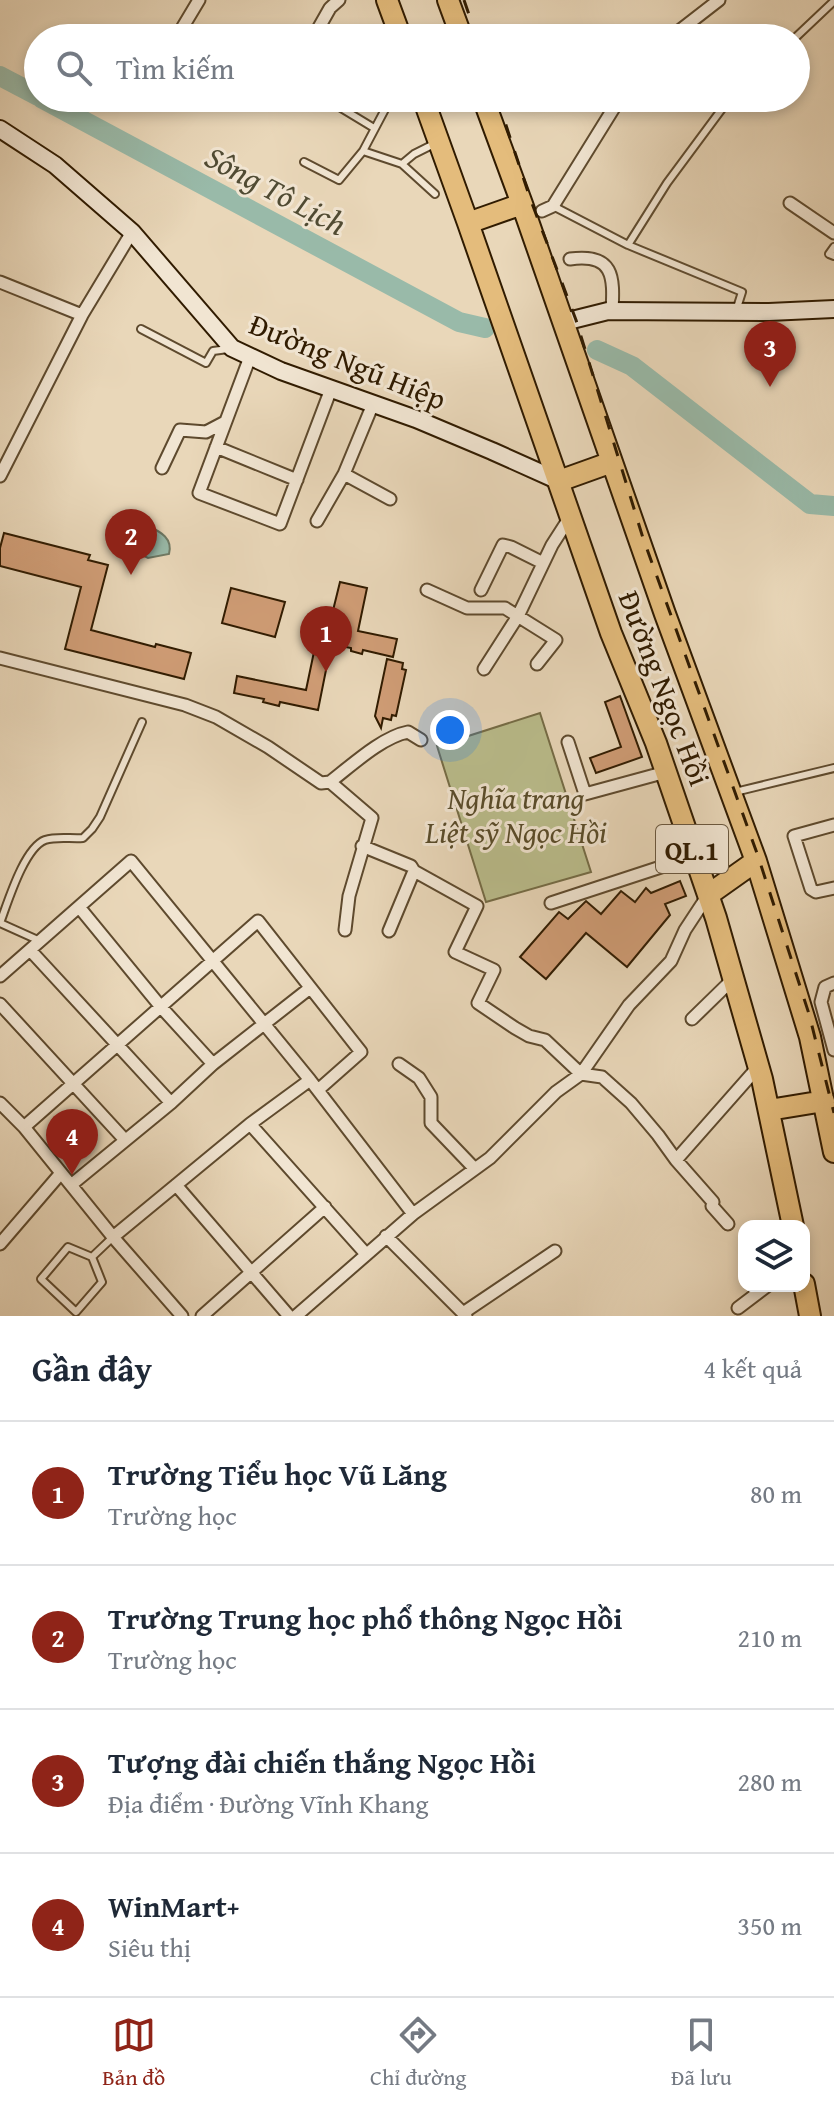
<!DOCTYPE html>
<html lang="vi">
<head>
<meta charset="utf-8">
<style>
  body { margin:0; font-family:"Gentium Book Plus",serif; background:#f2f2f3; color:#1f2937 }
  .controls { position:absolute; right:24px; bottom:24px; display:grid; overflow:hidden; border-radius:16px; box-shadow:0 4px 12px #0003 }
  .controls button { width:72px; height:72px; display:grid; place-items:center; padding:0; border:0; border-bottom:2px solid #e0e1e3; background:#fff; color:#1f2937; font:40px sans-serif }
  .you { position:absolute; left:450px; top:730px; width:28px; height:28px; margin:-20px; border:6px solid #fff; border-radius:50%; background:#1a73e8; box-shadow:0 0 0 12px #1a73e833 }
  .badge { display:grid; place-items:center; width:52px; height:52px; border-radius:50%; background:#8f2418; color:#fff; font-size:26px; font-weight:700 }
  .pin { position:absolute; translate:-50% -66px; filter:drop-shadow(0 2px 4px #0008) }
  .pin::after { content:''; position:absolute; top:42px; width:28px; height:24px; background:inherit; clip-path:polygon(0 0,100% 0,50% 100%) }
  .list { margin:0; padding:0; list-style:none }
  h2 { display:flex; justify-content:space-between; align-items:center; height:104px; margin:0; padding:0 32px; font-size:34px }
  h2 small { font-size:26px; font-weight:400; color:#747a83 }
  .list li { display:grid; grid-template-columns:52px 1fr auto; gap:24px; align-items:center; box-sizing:border-box; height:144px; padding:0 32px; border-top:2px solid #e0e1e3 }
  .list b { display:block; font-size:30px; white-space:nowrap }
  .list p { margin:0; font-size:26px; white-space:nowrap; color:#747a83 }
  .list em { font-size:26px; font-style:normal; color:#747a83 }
  .icon { flex:none; width:44px; height:44px; fill:none; stroke:currentColor; stroke-width:2; stroke-linecap:round; stroke-linejoin:round }
  .map { position:relative; flex:none; width:834px; height:1316px; overflow:hidden }
  .search { position:absolute; background:#fff; box-shadow:0 4px 12px #0003; left:24px; right:24px; top:24px; height:88px; display:flex; align-items:center; gap:20px; box-sizing:border-box; padding:0 28px; border-radius:44px; color:#747a83; font-size:30px }
  .sheet { height:680px; background:#fff }
  nav { display:flex; justify-content:space-around; align-items:center; box-sizing:border-box; height:112px; border-top:2px solid #e0e1e3; background:#fff; font-size:22px; color:#747a83 }
  nav a { display:grid; justify-items:center; gap:4px }
  nav .on { color:#8f2418 }
  .map>svg:first-child { display:block }
  .green { fill:#babd8c; stroke:#756c46; stroke-width:2 }
  .water { fill:#99baa9; stroke:#6f7a65; stroke-width:2 }
  .lines { fill:none; stroke-linecap:round; stroke-linejoin:round }
  .river { stroke:#99baa9; stroke-width:20 }
  .building { fill:#d09d76; stroke:#301b00; stroke-width:2 }
  .lane-casing { stroke:#5e4a2e; stroke-width:10 }
  .street-casing { stroke:#5e4a2e; stroke-width:15 }
  .secondary-casing { stroke:#301b00; stroke-width:20 }
  .highway-casing { stroke:#301b00; stroke-width:24 }
  .lane { stroke:#f1e5d2; stroke-width:6 }
  .street { stroke:#f1e5d2; stroke-width:11 }
  .secondary { stroke:#f1e5d2; stroke-width:16 }
  .highway { stroke:#e4bc7c; stroke-width:20 }
  .rail { stroke:#301b00; stroke-width:3; stroke-dasharray:14 14; stroke-linecap:butt }
  .labels { text-anchor:middle; dominant-baseline:central; stroke-width:6; stroke-linejoin:round; paint-order:stroke }
  .shield { fill:#f1e5d2; stroke:#6a583f; stroke-width:2 }
  .shield-label { font-size:28px; font-weight:bold; fill:#301b00 }
  .street-label { font-size:30px; fill:#301b00; stroke:#f1e5d2 }
  .park-label { font-size:30px; font-style:italic; fill:#594c2a; stroke:#f1e5d2 }
  .water-label { font-size:32px; font-style:italic; fill:#504b33; stroke:#f1e5d2 }
</style>
</head>
<body>
<div class="map">
<svg width="834" height="1316" viewBox="0 0 834 1316">
  <rect width="100%" height="100%" fill="#e9d7b9"/>
  <filter id="stains"><feTurbulence type="fractalNoise" baseFrequency=".0025" numOctaves="4"/><feColorMatrix values="0 0 0 0 .2 0 0 0 0 .09 0 0 0 0 .02 0 0 0 .5 -.17"/></filter>
  <radialGradient id="worn" r=".72"><stop offset=".6" stop-color="#630" stop-opacity="0"/><stop offset="1" stop-color="#630" stop-opacity=".3"/></radialGradient>
  <path class="green" d="M540 713 591 872 486 902 437 746Z"/>
  <path class="water" d="M141 522C155 530 174 535 169 554L148 558 136 552 131 541 132 524Z"/>
  <g class="lines">
    <path class="river" d="M0 76 38 96
      M41 98 459 322 485 328
      M597 350 632 366 810 504 834 506"/>
  </g>
  <path class="building" d="M4 533 90 555 88 560 108 565 91 630 155 647 156 644 191 653 184 679 65 649 81 587 0 566V548Z
    M340 582 367 588 358 631 397 639 393 657 363 650 362 654 351 651V648L325 643Z
    M231 588 285 602 275 637 222 623Z
    M315 647 330 650 318 710 280 702 279 706 263 702 264 699 234 693 237 676 306 690Z
    M387 659 403 663 402 669 406 670 396 716 392 715 391 720 383 718 381 728 375 716Z
    M620 696 642 757 596 773 590 758 621 747 605 702Z
    M680 881 686 896 665 904 670 915 627 967 586 933 546 979 520 957 559 912 568 919 586 901 601 914 621 891 635 902 646 888 651 893Z"/>
  <g class="lines">
    <g class="lane-casing">
      <path id="lane" d="M795 38 834 1
        M341 108 374 128
        M363 151 402 164 414 154 436 143
        M304 162 339 180 363 151 391 98
        M402 164 435 194
        M553 206 628 245 742 292 736 311
        M628 245 667 183 730 98
        M834 247 829 254 834 256
        M141 329 206 363 213 351 228 349
        M735 792 834 768
        M0 923C8 902 24 848 45 840 57 836 71 839 83 838L92 829 100 817 142 722
        M0 923 40 941
        M92 1257 68 1247 41 1279 76 1312 102 1282 92 1257 113 1237"/>
    </g>
    <g class="street-casing">
      <path id="street" d="M181 30 199 0
        M313 38 330 8 339 0
        M670 38 719 0
        M790 203 834 233
        M542 211 553 206 620 98
        M570 259C614 253 614 277 612 311
        M0 282 82 315
        M250 357 199 493 280 524 331 389
        M373 404 344 474 390 499
        M216 447 297 480
        M162 468 180 430 206 432 225 422
        M0 476 82 315 132 232
        M317 521 344 474
        M427 590 467 608H505L556 640 537 664
        M481 590 503 545 511 547 543 563
        M0 658 185 705 216 717 268 747 321 783 330 782C352 765 382 737 408 732L421 740
        M484 669 518 616 552 545 570 517
        M568 742 585 794 666 772
        M330 782 372 818 349 896 345 930
        M834 825 794 836 811 889 816 892 834 888
        M362 846 411 866 414 871 477 906 455 952 494 970 478 1003 515 1028 529 1036 545 1040 581 1074 602 1077 631 1103 658 1135 676 1160 758 1067
        M551 903 670 864 694 854
        M79 907 161 1007 213 1064
        M389 931 414 871
        M30 950 171 1103
        M0 976 131 861 310 1080
        M834 983 825 987 821 1002 834 1050
        M0 1004 125 1140
        M692 1019 733 979
        M399 1064 419 1078 431 1097V1123L474 1168
        M0 1103 24 1127 113 1237 182 1316
        M24 1127 258 921 361 1052 318 1090
        M676 1160 713 1202 712 1206 728 1224
        M71 1185 171 1103 213 1064 310 988
        M176 1185 289 1316
        M386 1236 466 1316
        M113 1237 250 1124
        M0 1244 61 1173
        M366 1254 250 1124 310 1080 413 1214
        M738 1308 767 1286
        M463 1313 555 1251
        M202 1316 325 1207
        M296 1316 413 1214 490 1158 556 1092 581 1074 629 1005 671 961 685 930 708 895"/>
    </g>
    <g class="secondary-casing">
      <path id="secondary" d="M0 129 55 165 132 232 232 348 281 371 416 419 492 451 559 481
        M564 322 608 311 769 312 834 309"/>
    </g>
    <g class="highway-casing">
      <path id="highway" d="M387 0 401 38
        M448 0 462 38
        M423 98 468 223 611 633 656 743 716 918 762 1079 793 1226
        M483 98 522 204 665 614 756 861 810 1037 834 1152
        M468 223 522 204
        M559 481 612 462
        M708 895 756 861
        M769 1110 824 1101
        M804 1284 810 1316"/>
    </g>
    <use href="#lane" class="lane"/>
    <use href="#street" class="street"/>
    <use href="#secondary" class="secondary"/>
    <use href="#highway" class="highway"/>
    <path class="rail" d="M464 0 477 38
      M497 98 530 198 576 320 643 538 758 856 809 1014 834 1113"/>
  </g>
  <g class="labels">
    <rect class="shield" x="656" y="825" width="72" height="48" rx="6"/>
    <g class="shield-label">
      <text x="692" y="849">QL.1</text>
    </g>
    <g class="street-label">
      <text transform="translate(348 361) rotate(22)">Đường Ngũ Hiệp</text>
      <text transform="translate(665 688) rotate(69)">Đường Ngọc Hồi</text>
    </g>
    <g class="park-label">
      <text x="516" y="798">Nghĩa trang<tspan x="516" dy="34">Liệt sỹ Ngọc Hồi</tspan></text>
    </g>
    <g class="water-label">
      <text transform="translate(276 190) rotate(28)">Sông Tô Lịch</text>
    </g>
  </g>
  <rect width="100%" height="100%" filter="url(#stains)"/>
  <rect width="100%" height="100%" fill="url(#worn)"/>
</svg>
<div class="controls">
<button><svg class="icon" aria-label="layers" viewBox="0 0 24 24"><path d="M12 4l9 5-9 5-9-5zM3 14l9 5 9-5"/></svg></button>
</div>
<div class="you"></div>
<div class="pin badge" style="left:326px;top:672px">1</div>
<div class="pin badge" style="left:131px;top:575px">2</div>
<div class="pin badge" style="left:770px;top:387px">3</div>
<div class="pin badge" style="left:72px;top:1175px">4</div>
<div class="search"><svg class="icon" aria-label="search" viewBox="0 0 24 24"><circle cx="10" cy="10" r="6"/><path d="M15 15l6 6"/></svg>Tìm kiếm</div>
</div>
<section class="sheet">
<h2>Gần đây<small>4 kết quả</small></h2>
<ul class="list">
<li><span class="badge">1</span><div><b>Trường Tiểu học Vũ Lăng</b><p>Trường học</p></div><em>80 m</em></li>
<li><span class="badge">2</span><div><b>Trường Trung học phổ thông Ngọc Hồi</b><p>Trường học</p></div><em>210 m</em></li>
<li><span class="badge">3</span><div><b>Tượng đài chiến thắng Ngọc Hồi</b><p>Địa điểm · Đường Vĩnh Khang</p></div><em>280 m</em></li>
<li><span class="badge">4</span><div><b>WinMart+</b><p>Siêu thị</p></div><em>350 m</em></li>
</ul>
</section>
<nav>
<a class="on"><svg class="icon" aria-label="map" viewBox="0 0 24 24"><path d="M3 6l6-2 6 2 6-2v14l-6 2-6-2-6 2zM9 4v14M15 6v14"/></svg>Bản đồ</a>
<a><svg class="icon" aria-label="directions" viewBox="0 0 24 24"><path d="M12 3l9 9-9 9-9-9zM9 14v-3h6M13 9l2 2-2 2"/></svg>Chỉ đường</a>
<a><svg class="icon" aria-label="saved" viewBox="0 0 24 24"><path d="M7 4h10v16l-5-4-5 4z"/></svg>Đã lưu</a>
</nav>
</body>
</html>
